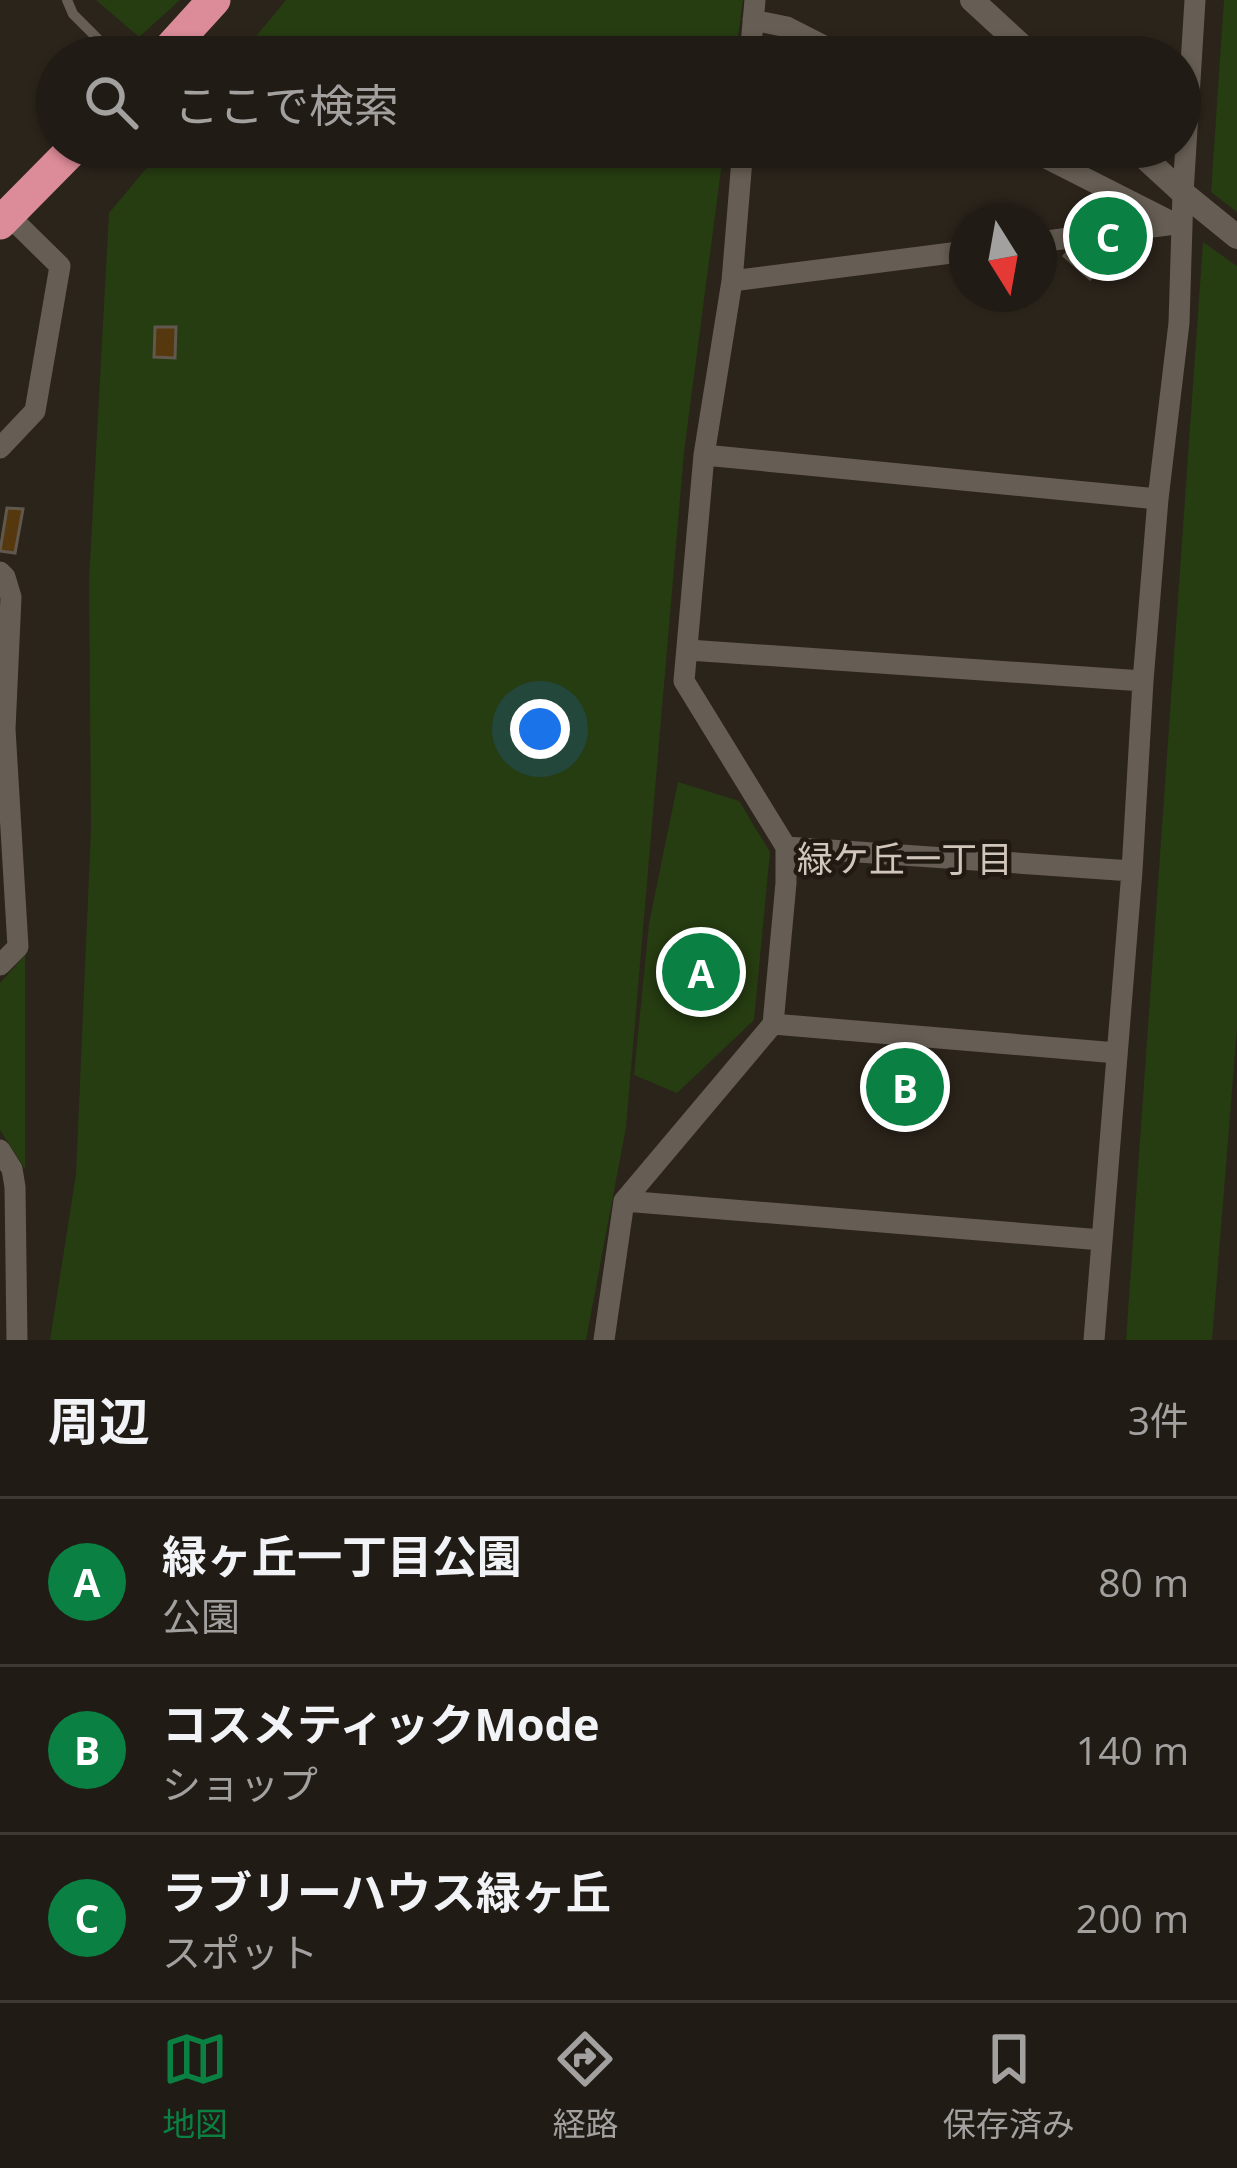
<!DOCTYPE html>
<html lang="ja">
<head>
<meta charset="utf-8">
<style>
  body { margin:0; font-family:"Open Sans","Noto Sans JP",sans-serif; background:#2d2822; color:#f1f3f6 }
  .compass { position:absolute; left:949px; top:204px; width:108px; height:108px; border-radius:50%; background:#201b14; box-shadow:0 3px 9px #0004; rotate:169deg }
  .you { position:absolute; left:540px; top:729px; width:42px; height:42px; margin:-30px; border:9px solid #fff; border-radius:50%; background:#1a73e8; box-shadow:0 0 0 18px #1a73e833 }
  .badge { display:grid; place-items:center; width:78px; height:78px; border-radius:50%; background:#0b8043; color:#fff; font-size:39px; font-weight:700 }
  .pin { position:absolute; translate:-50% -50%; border:6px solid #fff; box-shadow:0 3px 12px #0006 }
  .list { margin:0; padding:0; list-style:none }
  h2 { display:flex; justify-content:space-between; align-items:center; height:156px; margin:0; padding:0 48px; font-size:51px }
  h2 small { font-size:39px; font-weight:400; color:#a2a1a0 }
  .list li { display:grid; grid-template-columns:78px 1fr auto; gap:36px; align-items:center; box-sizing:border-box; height:168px; padding:0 48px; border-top:3px solid #3d3934 }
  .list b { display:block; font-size:45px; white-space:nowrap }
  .list p { margin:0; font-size:39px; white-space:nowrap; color:#a2a1a0 }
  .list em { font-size:39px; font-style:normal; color:#a2a1a0 }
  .icon { flex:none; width:66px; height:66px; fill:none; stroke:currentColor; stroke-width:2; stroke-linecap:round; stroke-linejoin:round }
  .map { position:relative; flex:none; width:1237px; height:1340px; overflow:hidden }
  .search { position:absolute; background:#201b14; box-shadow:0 3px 9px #0004; left:36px; right:36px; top:36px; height:132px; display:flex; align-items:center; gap:30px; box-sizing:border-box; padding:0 42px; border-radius:66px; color:#a2a1a0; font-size:45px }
  .sheet { height:660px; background:#201b14 }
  nav { display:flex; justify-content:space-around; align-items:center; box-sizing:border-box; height:168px; border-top:3px solid #3d3934; background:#201b14; font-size:33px; color:#a2a1a0 }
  nav a { display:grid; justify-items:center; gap:6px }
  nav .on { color:#0b8043 }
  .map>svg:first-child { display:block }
  .green { fill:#263c11 }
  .building { fill:#55380d; stroke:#60574d; stroke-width:3 }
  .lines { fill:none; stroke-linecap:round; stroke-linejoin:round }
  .service { stroke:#665e54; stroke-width:10 }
  .minor { stroke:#665e54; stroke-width:21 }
  .tertiary { stroke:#665e54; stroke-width:24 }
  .trunk { stroke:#dc8b98; stroke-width:33 }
  .labels { text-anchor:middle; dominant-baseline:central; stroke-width:9; stroke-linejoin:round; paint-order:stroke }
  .neighbourhood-label { font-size:36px; fill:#d0c6bb; stroke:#211a12 }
</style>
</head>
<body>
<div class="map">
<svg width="1237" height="1340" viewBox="0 0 1237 1340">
  <rect width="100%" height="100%" fill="#2b241b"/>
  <path class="green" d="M96 0H180L139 37Z
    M286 0H743L735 57H239Z
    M1224 0H1237V212L1211 192Z
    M164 147H724L684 452 626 1127 586 1340H50L76 1174 91 829 89 580 109 213Z
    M1203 242 1237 266V1028L1212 1340H1126Z
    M678 782 739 801 770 852 754 1020 677 1093 634 1075 649 923Z
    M25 955V1169L0 1130V983Z"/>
  <path class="building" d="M1126 191 1152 216 1090 279 1064 256Z
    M155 327H176L175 358 154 357Z
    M7 508 23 509 15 553 0 551Z"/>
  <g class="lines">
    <path class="service" d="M67 0 73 14 116 57"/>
    <path class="minor" d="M753 20 787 27 846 57
      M750 57 755 0
      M1024 147 1176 224
      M1039 242 1175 224
      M732 281 967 251
      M0 448 35 411 60 266 8 215
      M704 455 1158 499
      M0 572 5 577 11 597 5 729 18 947 0 965
      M688 650 1143 681
      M786 847 1132 871
      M773 1024 1117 1053
      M0 1150 12 1169 15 1187 17 1340
      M624 1201 1102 1240
      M604 1340 624 1201 773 1024 786 883V847L684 681 704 455 732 281 743 147
      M1094 1340 1132 871 1143 681 1158 499 1179 323 1183 193 1195 0"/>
    <path class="tertiary" d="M972 0 1034 57
      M1133 147 1183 193 1237 237"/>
    <path class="trunk" d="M162 57 214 0
      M0 223 75 147"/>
  </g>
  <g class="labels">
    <g class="neighbourhood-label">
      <text x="905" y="858">緑ケ丘一丁目</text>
    </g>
  </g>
</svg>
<svg class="compass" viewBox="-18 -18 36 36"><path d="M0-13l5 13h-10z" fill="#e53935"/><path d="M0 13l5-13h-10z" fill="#a2a1a0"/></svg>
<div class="you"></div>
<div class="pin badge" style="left:701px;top:972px">A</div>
<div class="pin badge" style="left:905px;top:1087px">B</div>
<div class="pin badge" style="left:1108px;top:236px">C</div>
<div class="search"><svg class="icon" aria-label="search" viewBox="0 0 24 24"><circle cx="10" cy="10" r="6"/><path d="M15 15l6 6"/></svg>ここで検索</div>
</div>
<section class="sheet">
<h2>周辺<small>3件</small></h2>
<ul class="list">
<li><span class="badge">A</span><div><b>緑ヶ丘一丁目公園</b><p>公園</p></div><em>80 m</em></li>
<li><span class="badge">B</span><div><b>コスメティックMode</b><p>ショップ</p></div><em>140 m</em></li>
<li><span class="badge">C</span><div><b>ラブリーハウス緑ヶ丘</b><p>スポット</p></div><em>200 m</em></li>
</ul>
</section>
<nav>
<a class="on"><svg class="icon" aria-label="map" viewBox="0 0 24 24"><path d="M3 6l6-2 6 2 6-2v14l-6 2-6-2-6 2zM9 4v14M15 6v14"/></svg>地図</a>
<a><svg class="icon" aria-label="directions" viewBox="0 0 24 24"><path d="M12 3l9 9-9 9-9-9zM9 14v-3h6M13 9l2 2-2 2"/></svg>経路</a>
<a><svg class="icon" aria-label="saved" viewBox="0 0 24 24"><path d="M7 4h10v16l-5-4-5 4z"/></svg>保存済み</a>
</nav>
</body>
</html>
